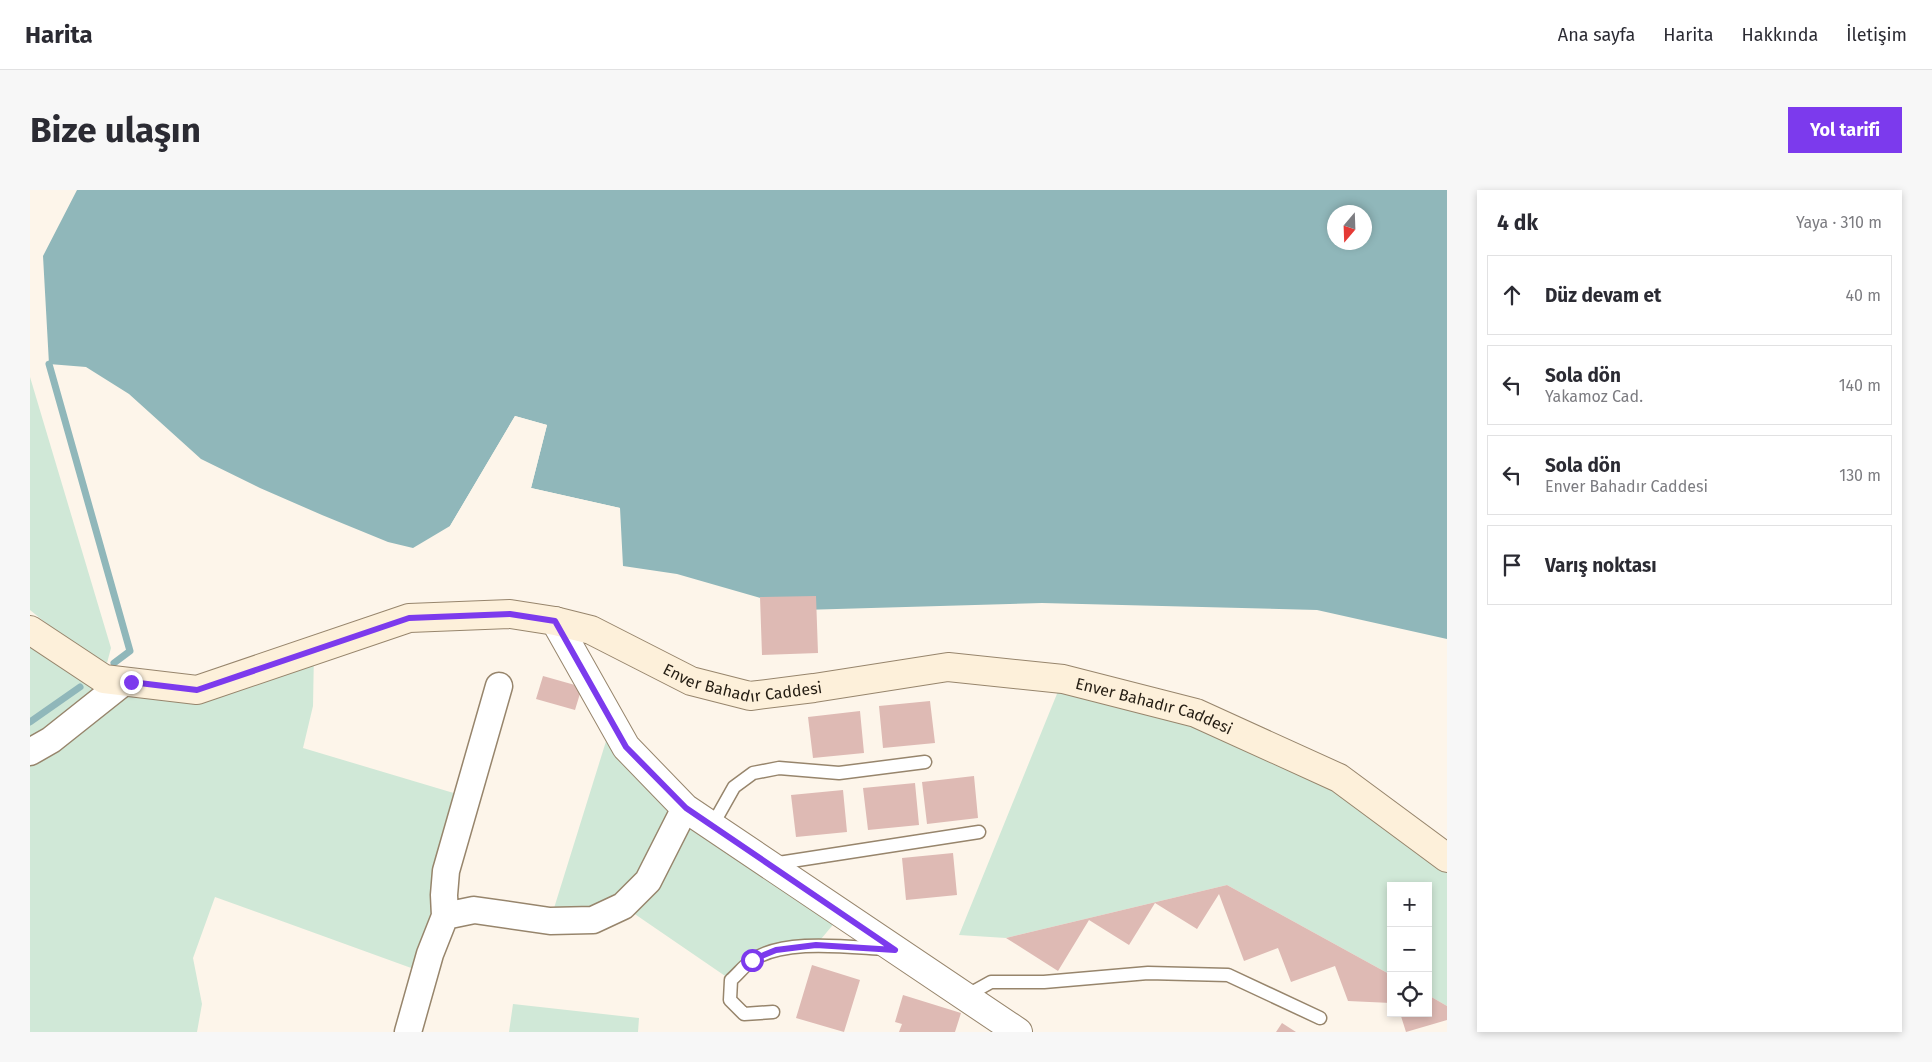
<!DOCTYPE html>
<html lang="tr">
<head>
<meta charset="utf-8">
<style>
  body { margin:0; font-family:"Fira Sans",sans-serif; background:#f7f7f7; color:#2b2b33 }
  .controls { position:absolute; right:15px; bottom:15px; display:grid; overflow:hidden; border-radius:0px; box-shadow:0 2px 8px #0003 }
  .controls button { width:45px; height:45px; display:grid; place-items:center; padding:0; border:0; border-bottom:1px solid #e1e1e2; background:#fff; color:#2b2b33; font:25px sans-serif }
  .compass { position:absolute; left:1297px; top:15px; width:45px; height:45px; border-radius:50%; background:#fff; box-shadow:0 2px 8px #0003; rotate:199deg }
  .stop { position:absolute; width:15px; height:15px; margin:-11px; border:4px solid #7c3aed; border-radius:50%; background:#fff }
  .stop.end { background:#7c3aed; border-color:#fff; box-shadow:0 1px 5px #0008 }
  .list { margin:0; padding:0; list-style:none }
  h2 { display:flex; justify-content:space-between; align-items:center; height:65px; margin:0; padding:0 20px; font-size:21px }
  h2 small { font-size:16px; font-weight:400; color:#7c7c81 }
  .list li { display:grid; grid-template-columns:32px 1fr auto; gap:15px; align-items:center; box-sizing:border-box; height:80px; margin:0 10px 10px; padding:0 10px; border:1px solid #e1e1e2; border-radius:0px }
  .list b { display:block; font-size:19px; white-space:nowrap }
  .list p { margin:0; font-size:16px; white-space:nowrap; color:#7c7c81 }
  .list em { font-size:16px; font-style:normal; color:#7c7c81 }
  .icon { flex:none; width:28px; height:28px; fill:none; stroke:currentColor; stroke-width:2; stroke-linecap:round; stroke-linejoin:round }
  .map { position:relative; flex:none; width:1417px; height:842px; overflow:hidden; border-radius:0px }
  header { display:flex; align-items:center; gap:30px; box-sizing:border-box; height:70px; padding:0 25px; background:#fff; border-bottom:1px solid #e1e1e2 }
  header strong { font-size:24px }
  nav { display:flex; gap:28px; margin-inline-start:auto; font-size:18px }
  .intro { display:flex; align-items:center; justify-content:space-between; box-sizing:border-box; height:120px; padding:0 30px }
  h1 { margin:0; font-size:35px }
  .button { padding:12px 22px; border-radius:0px; background:#7c3aed; color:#fff; font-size:18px; font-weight:700 }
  main { display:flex; gap:30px; padding:0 30px }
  aside { flex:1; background:#fff; border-radius:0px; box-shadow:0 2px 8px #0003 }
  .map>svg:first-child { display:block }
  .green { fill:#d0e8d7 }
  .water { fill:#90b7ba; fill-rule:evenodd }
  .pier { fill:#fdf5ea }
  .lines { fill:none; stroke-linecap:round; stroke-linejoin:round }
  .stream { stroke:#90b7ba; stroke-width:7 }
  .building { fill:#debab4 }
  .service-casing { stroke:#97856c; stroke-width:15 }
  .minor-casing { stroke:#97856c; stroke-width:29 }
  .tertiary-casing { stroke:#97856c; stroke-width:30 }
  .secondary-casing { stroke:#97856c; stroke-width:30 }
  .service { stroke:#fff; stroke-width:12 }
  .minor { stroke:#fff; stroke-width:26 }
  .tertiary { stroke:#fff; stroke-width:28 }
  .secondary { stroke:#fdf0da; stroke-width:28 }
  .route { stroke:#7c3aed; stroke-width:6 }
  .labels { text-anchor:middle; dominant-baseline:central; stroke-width:4; stroke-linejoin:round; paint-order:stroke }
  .street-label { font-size:16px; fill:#231c12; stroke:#fff }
</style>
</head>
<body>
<header>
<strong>Harita</strong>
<nav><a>Ana sayfa</a><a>Harita</a><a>Hakkında</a><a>İletişim</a></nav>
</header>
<div class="intro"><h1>Bize ulaşın</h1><a class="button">Yol tarifi</a></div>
<main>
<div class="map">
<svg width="1417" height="842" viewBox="0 0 1417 842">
  <rect width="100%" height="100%" fill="#fdf5ea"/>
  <path class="green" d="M0 187 81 458 77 473 33 447 0 420Z
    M0 440 74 489 167 500 284 461 283 516 273 558 437 607 395 783 185 707 163 768 172 814 167 842H0Z
    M1033 489 1309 588 1417 668V816L1398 805V696H1361V785L1197 695 976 748 929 745Z
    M582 532 596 557 812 724 786 755 746 760 701 790 593 716 520 731Z
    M483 814 609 828 608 842H479Z"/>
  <path class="water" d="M47 0H1417V449L1287 420 1012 413 772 420 647 384 593 376 590 318 501 298 517 235 485 226 420 336 383 358 358 352 292 325 230 298 171 269 99 204 56 177 19 174 13 66ZM1304 22H1334V52H1304Z"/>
  <path class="pier" d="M485 226 517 235 501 298 590 318 588 323 587 320 499 299 514 237 486 229 419 339 420 336Z"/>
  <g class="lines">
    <path class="stream" d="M19 174 100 461 84 473
      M0 532 50 497"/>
  </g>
  <path class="building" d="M786 406 788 463 732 465 730 407Z
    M513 486 552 497 545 520 506 509Z
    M900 511 905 553 853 558 849 516Z
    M830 521 834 563 783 568 778 527Z
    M944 586 948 628 897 634 892 592Z
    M885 593 889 635 838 640 833 598Z
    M813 600 817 642 766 647 761 605Z
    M923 663 927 705 876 710 872 668Z
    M1197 695 1361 785V813L1318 811 1305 776 1261 792 1248 758 1214 771 1189 704 1167 739 1125 713 1099 755 1059 730 1028 781 976 748Z
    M782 775 830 790 814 842 766 828Z
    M873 805 931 823 925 842H869L872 834 865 832Z
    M1398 805 1417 816V830L1376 842 1370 823H1398Z
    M1252 833 1266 842H1246Z"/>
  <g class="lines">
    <g class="service-casing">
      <path id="service" d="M682 636 704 597 723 583 749 578 809 583 895 572
        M742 674 949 642
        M934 807 961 792H1014L1118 783 1198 785 1290 828
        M743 822 714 824 700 810 701 790C708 784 714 776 721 771 753 748 817 757 855 759"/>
    </g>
    <g class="minor-casing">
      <path id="minor" d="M0 562 21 550 94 492
        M415 726 414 705 416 681 469 496
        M378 842 400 764 415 726 444 720 520 731 563 730 593 716 618 691 655 618"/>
    </g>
    <g class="tertiary-casing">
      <path id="tertiary" d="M525 431 596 557 655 618 988 842"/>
    </g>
    <g class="secondary-casing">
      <g id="secondary">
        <path id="s1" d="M0 440 74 489 167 500 379 428 480 424 525 431 561 440 661 491 720 506 784 498 918 477 1033 489 1166 523 1309 588 1417 668"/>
      </g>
    </g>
    <use href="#service" class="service"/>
    <use href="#minor" class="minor"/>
    <use href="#tertiary" class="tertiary"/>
    <use href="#secondary" class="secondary"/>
  </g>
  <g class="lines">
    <path class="route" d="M101 492 167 500 379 428 480 424 525 431 596 557 656 618 865 760 786 755 746 760 722 770"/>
  </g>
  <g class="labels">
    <g class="street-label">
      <text stroke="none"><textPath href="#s1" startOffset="754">Enver Bahadır Caddesi</textPath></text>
      <text stroke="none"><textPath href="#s1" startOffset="1174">Enver Bahadır Caddesi</textPath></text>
    </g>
  </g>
</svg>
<div class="controls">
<button>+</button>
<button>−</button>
<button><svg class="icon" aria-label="locate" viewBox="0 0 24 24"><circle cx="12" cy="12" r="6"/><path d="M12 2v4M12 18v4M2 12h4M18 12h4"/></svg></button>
</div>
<svg class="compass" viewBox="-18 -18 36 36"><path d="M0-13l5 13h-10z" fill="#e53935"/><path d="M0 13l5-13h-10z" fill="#7c7c81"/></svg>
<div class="stop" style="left:722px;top:770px"></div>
<div class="stop end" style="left:101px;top:492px"></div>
</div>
<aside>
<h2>4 dk<small>Yaya · 310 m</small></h2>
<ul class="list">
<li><svg class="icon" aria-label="ahead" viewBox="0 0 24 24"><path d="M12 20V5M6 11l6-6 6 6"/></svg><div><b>Düz devam et</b></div><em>40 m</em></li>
<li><svg class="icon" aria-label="left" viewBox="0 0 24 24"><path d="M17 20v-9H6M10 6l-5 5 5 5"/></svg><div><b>Sola dön</b><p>Yakamoz Cad.</p></div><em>140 m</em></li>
<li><svg class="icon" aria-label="left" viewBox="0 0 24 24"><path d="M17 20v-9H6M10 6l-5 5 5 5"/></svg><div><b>Sola dön</b><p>Enver Bahadır Caddesi</p></div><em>130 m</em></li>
<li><svg class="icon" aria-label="arrive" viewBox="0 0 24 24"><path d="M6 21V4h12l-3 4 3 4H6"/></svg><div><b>Varış noktası</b></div></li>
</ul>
</aside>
</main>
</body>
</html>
